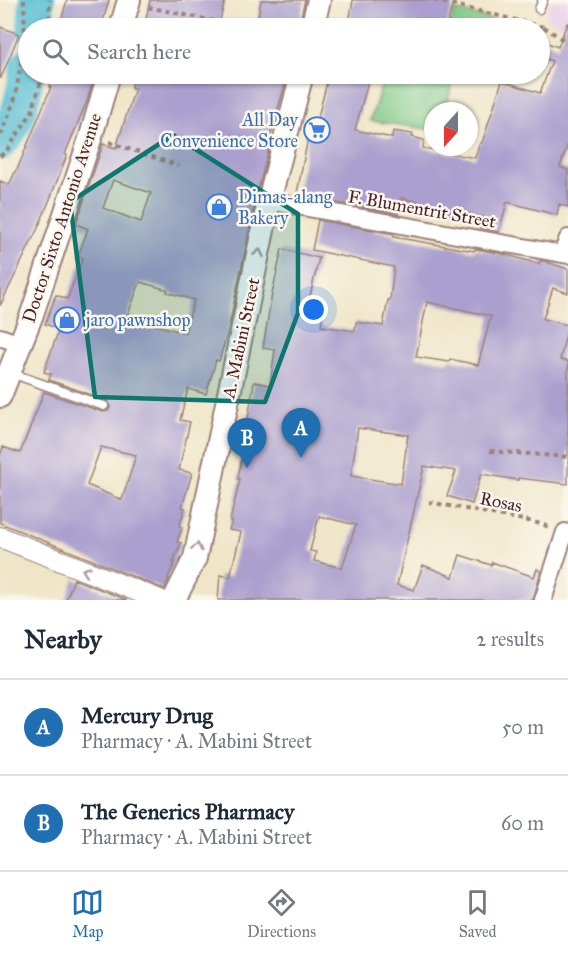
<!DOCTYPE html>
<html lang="en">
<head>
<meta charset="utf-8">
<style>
  body { margin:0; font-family:"IM FELL Great Primer",serif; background:#f2f2f3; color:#1f2937 }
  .compass { position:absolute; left:424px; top:102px; width:54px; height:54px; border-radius:50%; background:#fff; box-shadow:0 2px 4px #0004; rotate:201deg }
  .you { position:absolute; left:314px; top:310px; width:21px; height:21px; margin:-15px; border:4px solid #fff; border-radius:50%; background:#1a73e8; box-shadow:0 0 0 9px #1a73e833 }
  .badge { display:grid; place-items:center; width:39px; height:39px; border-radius:50%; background:#1f6fb2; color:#fff; font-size:20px; font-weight:700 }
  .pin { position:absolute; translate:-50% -50px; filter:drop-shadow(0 2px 3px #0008) }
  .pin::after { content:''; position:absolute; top:32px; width:21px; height:18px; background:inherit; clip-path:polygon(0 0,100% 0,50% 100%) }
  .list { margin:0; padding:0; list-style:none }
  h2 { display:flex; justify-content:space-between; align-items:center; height:78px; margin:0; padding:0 24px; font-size:26px }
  h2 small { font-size:20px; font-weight:400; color:#747a83 }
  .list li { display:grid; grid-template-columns:39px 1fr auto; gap:18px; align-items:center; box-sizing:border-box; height:96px; padding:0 24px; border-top:2px solid #e0e1e3 }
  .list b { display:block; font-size:22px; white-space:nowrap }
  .list p { margin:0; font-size:20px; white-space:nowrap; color:#747a83 }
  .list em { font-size:20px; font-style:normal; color:#747a83 }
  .icon { flex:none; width:33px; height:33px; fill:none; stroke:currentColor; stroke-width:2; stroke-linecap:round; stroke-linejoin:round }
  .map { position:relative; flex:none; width:568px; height:600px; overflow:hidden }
  .search { position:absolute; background:#fff; box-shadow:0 2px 4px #0004; left:18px; right:18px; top:18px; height:66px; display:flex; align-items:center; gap:15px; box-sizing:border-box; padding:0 21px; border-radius:33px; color:#747a83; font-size:22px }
  .sheet { height:270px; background:#fff }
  nav { display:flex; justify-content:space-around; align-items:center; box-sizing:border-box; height:84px; border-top:2px solid #e0e1e3; background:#fff; font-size:16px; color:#747a83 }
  nav a { display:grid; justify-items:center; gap:3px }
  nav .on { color:#1f6fb2 }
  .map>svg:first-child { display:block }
  .built { fill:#ebd1eb }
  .green { fill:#7dc887; stroke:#647459; stroke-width:1.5 }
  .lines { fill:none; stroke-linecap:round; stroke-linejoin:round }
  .river { stroke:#57bfd4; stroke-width:36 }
  .building { fill:#aa9fce; fill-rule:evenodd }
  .service-casing { stroke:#9c8279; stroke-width:11 }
  .minor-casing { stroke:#9c8279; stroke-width:20 }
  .tertiary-casing { stroke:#9c8279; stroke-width:22 }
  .secondary-casing { stroke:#9c8279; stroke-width:26 }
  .path { stroke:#9c8279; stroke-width:4; stroke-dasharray:4.5 4.5; stroke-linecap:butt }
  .service { stroke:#fff; stroke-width:8 }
  .minor { stroke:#fff; stroke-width:16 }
  .tertiary { stroke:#fff; stroke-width:20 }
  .secondary { stroke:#fff; stroke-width:22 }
  .oneway { stroke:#ae9aa0 }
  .marked { fill:#0f766e; fill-opacity:0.2; stroke:#0f766e; stroke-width:4.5; stroke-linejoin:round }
  .labels { text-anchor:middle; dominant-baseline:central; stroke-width:5; stroke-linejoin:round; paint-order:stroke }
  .shop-label { font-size:18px; fill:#366cbe; stroke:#fbf7ec; text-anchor:start }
  .street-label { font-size:18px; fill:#4a1f2b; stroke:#fbf7ec }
</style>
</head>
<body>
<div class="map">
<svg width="568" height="600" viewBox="0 0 568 600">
  <rect width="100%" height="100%" fill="#fbf7ec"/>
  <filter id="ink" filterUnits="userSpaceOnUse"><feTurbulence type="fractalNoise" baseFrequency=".0167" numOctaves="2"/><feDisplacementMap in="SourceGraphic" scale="12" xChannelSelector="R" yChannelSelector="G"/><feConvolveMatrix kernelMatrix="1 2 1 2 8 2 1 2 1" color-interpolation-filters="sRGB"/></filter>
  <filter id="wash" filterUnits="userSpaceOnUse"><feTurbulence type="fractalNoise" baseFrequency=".008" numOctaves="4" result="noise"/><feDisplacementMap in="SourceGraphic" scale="24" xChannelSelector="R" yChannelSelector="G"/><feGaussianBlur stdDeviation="1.35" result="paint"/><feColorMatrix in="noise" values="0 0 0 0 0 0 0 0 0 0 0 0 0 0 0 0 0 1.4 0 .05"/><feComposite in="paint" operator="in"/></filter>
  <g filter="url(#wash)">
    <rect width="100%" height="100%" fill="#efe5c7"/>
    <path class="built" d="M551 0H568V30L545 16Z"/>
    <path class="green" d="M454 10 516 25 515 28H449Z
      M395 74H455L445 111H433V130L370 121 384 77Z"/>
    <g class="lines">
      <path class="river" d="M35 28 37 0
        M0 142C20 122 24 92 28 66"/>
    </g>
    <g id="blocks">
      <path class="building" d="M67 0H109L101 28H59Z
        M150 0H225L218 28H144Z
        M261 0H305L298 28H256Z
        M353 0H454L446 28H348Z
        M567 23H568V143L560 167 568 170V207L559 204 557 215 507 202 499 232 480 228 483 217 401 198 398 214 322 200V198L297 193 310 128 315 129 329 74H370L355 130 392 138 393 131 413 134 412 137 424 140 423 148 475 158 480 143H482L502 81 540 93 552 61 540 56V40L558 47Z
        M0 27 19 34 1 78H0Z
        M54 74H95L87 101 65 154 67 155 50 199 37 230 0 306V181L9 185 16 170H17L51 87H49Z
        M134 74H228L243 78 245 74H288L270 137H272L256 198 228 331 219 361 216 360 206 394 188 389 180 420 190 422 179 470 192 473 182 507 185 508 179 527 182 528 177 542 181 543 173 562H175L168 578 169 579 164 589 0 523V456L3 447 20 453 44 392 102 412 108 411 110 408 109 402 106 400 49 380 51 374 44 372 59 329 45 324 56 295 67 299 83 258 78 256 88 229 76 224 103 144 116 148 135 88H131ZM113 180 151 193 141 222 103 208ZM140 282 168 290 167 292 194 300 185 333 127 317ZM101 447 136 455 122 500 87 485Z
        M318 220 394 234V237L474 251 475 249 500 253 539 264 540 261H544L568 269V293L553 288 543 319 568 325 560 360 568 361V484L518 478V480L481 474 472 504 447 496 456 471 424 466 397 585 414 590 423 565 453 577 460 555 491 565 492 562 534 577 537 569 541 571 533 600H218L220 575 230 577 241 532 229 530 232 521H230L240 479H238L254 382 270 385 275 350 263 348 272 294 282 249 319 258 307 309 323 312 321 326 355 331 356 322 383 326 388 300H390L394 267 312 250ZM427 302 491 316 478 365 450 359 449 362 416 357ZM358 428 408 435 401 484 351 476ZM319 516 356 525 342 568 314 561 316 552 310 551Z
        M74 579 127 600H66Z"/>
    </g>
  </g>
  <g filter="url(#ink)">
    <use href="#blocks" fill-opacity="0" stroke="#9c8279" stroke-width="1.5"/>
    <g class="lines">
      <g class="service-casing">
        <path id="service" d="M539 9 543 0
          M11 373 104 406"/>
      </g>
      <g class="minor-casing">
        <path id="minor" d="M269 201 568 255
          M562 254 568 238
          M0 337 20 344
          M543 600 565 532"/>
      </g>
      <g class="tertiary-casing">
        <path id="tertiary" d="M0 537 160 600"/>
      </g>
      <g class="secondary-casing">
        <path id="secondary" d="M121 28 129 0
          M312 28 319 0
          M0 396 32 314 91 136 109 74
          M174 600 195 558 269 201 302 74"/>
      </g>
      <path class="path" d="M434 0 544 27
        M148 7 247 28
        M544 27 568 43
        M49 28 50 0
        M0 134 2 133 15 98 25 40 24 0
        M109 142 179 166
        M0 156 6 152 32 112 43 74
        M490 451 568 457
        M429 502 534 522 550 527"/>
      <use href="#service" class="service"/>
      <use href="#minor" class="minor"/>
      <use href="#tertiary" class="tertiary"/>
      <use href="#secondary" class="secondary"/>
    </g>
    <defs><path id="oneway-chevron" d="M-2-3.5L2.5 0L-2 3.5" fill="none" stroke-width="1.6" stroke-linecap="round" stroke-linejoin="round" transform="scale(1.5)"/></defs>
    <g class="oneway">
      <use href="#oneway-chevron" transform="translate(259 253) rotate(-78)"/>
      <use href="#oneway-chevron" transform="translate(197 547) rotate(-78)"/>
      <use href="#oneway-chevron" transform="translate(86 571) rotate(-159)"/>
    </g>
  </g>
  <path class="marked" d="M173 135 298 214V313L265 402 95 397 70 202Z"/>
  <defs>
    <g id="supermarket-ring" transform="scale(1.35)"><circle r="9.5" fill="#fbf7ec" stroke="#3f7fe0" stroke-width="1.5"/><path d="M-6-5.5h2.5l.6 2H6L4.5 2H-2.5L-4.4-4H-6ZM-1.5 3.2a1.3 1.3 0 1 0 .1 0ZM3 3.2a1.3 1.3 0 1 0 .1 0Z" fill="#3f7fe0"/></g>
    <g id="shop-ring" transform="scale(1.35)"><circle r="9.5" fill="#fbf7ec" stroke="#3f7fe0" stroke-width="1.5"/><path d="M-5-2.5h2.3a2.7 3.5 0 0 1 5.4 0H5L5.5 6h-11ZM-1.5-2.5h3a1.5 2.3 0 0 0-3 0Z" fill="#3f7fe0"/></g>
  </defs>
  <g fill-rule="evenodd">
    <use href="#supermarket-ring" x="317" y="130"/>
    <use href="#shop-ring" x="219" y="207"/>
    <use href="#shop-ring" x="67" y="320"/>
  </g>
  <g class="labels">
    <g class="shop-label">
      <text x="298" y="120" text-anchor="end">All Day<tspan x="298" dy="21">Convenience Store</tspan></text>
      <text x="238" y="197">Dimas-alang<tspan x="238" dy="21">Bakery</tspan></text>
      <text x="86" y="320">jaro pawnshop</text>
    </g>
    <g class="street-label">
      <text transform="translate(422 209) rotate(10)">F. Blumentrit Street</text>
      <text transform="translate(62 218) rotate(-72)">Doctor Sixto Antonio Avenue</text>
      <text transform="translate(241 338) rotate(-78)">A. Mabini Street</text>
      <text transform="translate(501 502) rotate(11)">Rosas</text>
    </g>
  </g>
</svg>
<svg class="compass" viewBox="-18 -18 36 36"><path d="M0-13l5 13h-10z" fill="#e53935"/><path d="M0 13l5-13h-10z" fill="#747a83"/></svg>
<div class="you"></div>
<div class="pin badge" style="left:301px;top:458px">A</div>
<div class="pin badge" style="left:247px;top:468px">B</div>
<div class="search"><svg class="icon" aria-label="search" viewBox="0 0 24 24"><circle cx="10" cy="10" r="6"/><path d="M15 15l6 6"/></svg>Search here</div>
</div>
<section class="sheet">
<h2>Nearby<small>2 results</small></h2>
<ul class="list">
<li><span class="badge">A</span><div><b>Mercury Drug</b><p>Pharmacy · A. Mabini Street</p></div><em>50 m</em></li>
<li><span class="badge">B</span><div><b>The Generics Pharmacy</b><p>Pharmacy · A. Mabini Street</p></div><em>60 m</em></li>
</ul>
</section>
<nav>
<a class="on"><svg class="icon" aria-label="map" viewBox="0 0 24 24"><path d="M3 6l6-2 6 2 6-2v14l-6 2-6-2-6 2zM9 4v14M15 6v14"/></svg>Map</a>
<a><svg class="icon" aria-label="directions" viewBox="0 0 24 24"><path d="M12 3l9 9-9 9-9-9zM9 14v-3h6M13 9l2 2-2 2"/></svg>Directions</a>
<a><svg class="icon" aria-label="saved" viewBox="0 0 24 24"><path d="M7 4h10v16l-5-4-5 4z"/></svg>Saved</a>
</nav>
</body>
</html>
